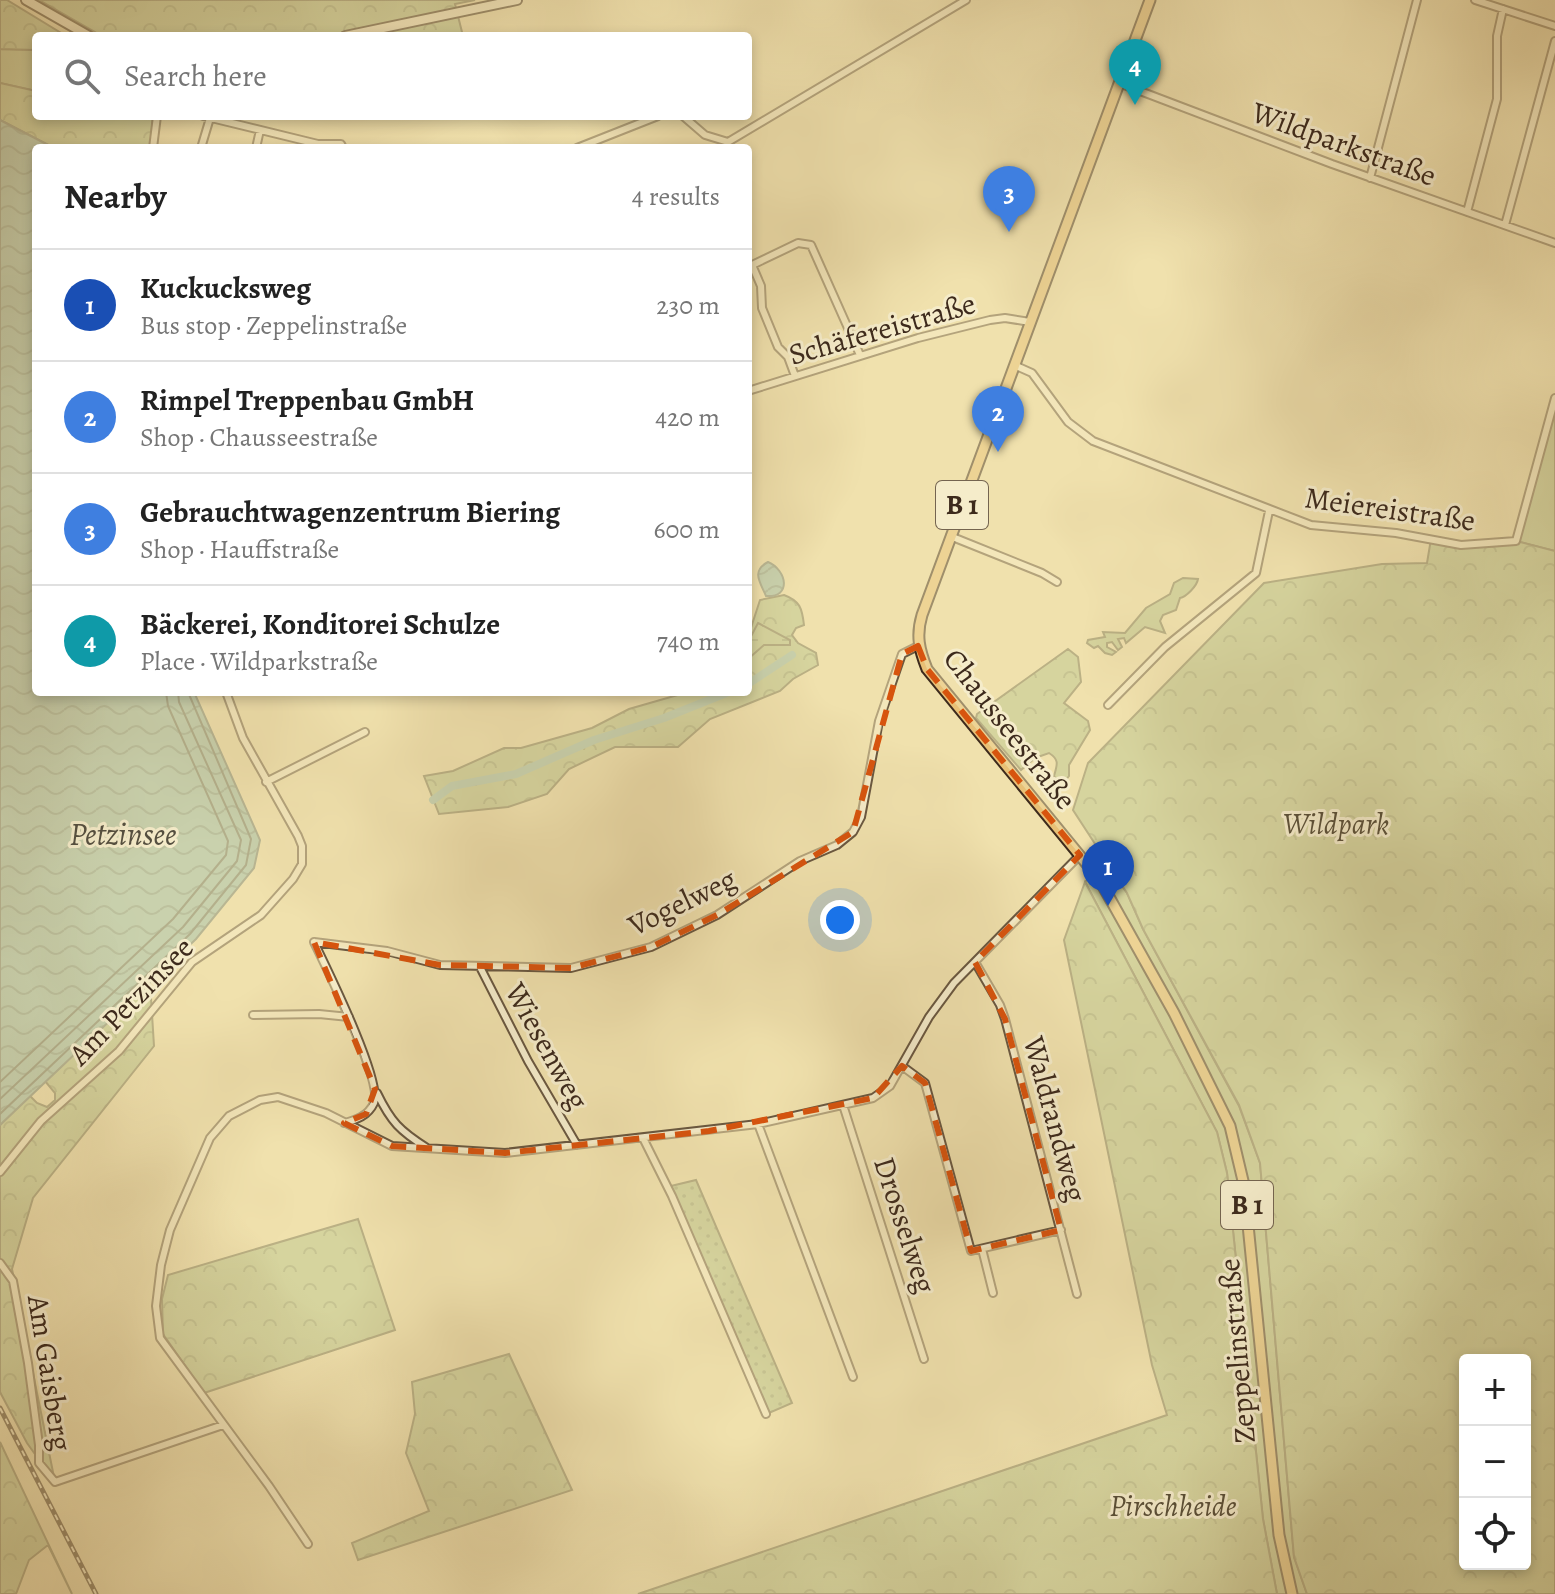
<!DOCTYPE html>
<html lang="en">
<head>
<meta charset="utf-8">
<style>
  body { margin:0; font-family:Alegreya,serif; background:#f6f6f6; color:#222 }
  .controls { position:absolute; right:24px; bottom:24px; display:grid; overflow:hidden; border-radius:8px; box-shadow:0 4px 12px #0003 }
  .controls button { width:72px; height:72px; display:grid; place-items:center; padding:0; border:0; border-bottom:2px solid #e0e0e0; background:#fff; color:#222; font:40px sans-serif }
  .you { position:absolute; left:840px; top:920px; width:28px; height:28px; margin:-20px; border:6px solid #fff; border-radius:50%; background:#1a73e8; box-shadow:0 0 0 12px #1a73e833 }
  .badge { display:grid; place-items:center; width:52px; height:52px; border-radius:50%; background:#7c3aed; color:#fff; font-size:26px; font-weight:700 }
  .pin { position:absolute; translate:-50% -66px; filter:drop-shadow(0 2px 4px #0008) }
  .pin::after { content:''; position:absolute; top:42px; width:28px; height:24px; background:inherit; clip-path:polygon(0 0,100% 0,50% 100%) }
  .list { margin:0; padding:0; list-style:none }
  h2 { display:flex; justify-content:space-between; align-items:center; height:104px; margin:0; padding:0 32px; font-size:34px }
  h2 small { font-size:26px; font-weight:400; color:#767676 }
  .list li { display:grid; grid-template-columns:52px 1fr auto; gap:24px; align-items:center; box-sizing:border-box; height:112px; padding:0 32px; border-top:2px solid #e0e0e0 }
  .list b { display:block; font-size:30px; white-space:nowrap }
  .list p { margin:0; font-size:26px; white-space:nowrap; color:#767676 }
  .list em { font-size:26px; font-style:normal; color:#767676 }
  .icon { flex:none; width:44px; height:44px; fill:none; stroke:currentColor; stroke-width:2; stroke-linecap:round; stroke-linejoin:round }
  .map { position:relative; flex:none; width:1555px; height:1594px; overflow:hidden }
  .search { position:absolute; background:#fff; box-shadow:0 4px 12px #0003; left:32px; top:32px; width:720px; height:88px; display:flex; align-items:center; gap:20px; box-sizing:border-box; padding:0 28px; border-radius:8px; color:#767676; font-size:30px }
  .panel { position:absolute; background:#fff; box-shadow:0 4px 12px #0003; left:32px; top:144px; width:720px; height:552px; border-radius:8px }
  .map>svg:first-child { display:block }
  .grass { fill:#b6c38d; stroke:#7a7654; stroke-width:2 }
  .forest { fill:url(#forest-crowns); stroke:#7a7654; stroke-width:2; fill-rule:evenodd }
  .wetland { fill:url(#wetland-marsh); stroke:#7a7654; stroke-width:2 }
  .park { fill:url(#park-dots); stroke:#7a7654; stroke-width:2 }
  .water { fill:url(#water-waves); stroke:#758273; stroke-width:2 }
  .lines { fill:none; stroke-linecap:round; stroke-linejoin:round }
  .shore { stroke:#6c7464; stroke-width:2 }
  .canal { stroke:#9abdad; stroke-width:8 }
  .street-casing { stroke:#6a5840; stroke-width:10 }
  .secondary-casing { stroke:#3d2a1c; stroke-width:12 }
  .primary-casing { stroke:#3d2a1c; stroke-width:13 }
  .street { stroke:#f5ecca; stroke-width:6 }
  .secondary { stroke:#f5ecca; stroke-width:8 }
  .primary { stroke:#e8c076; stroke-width:9 }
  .rail-casing { stroke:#3d2a1c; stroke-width:5 }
  .rail { stroke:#f5ecca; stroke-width:2; stroke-dasharray:6; stroke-linecap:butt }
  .marked { fill:none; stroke:#d7540e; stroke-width:6; stroke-dasharray:16 10; stroke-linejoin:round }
  .labels { text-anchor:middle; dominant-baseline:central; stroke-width:6; stroke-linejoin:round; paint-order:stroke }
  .shield { fill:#f5ecca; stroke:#746450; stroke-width:2 }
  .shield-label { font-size:28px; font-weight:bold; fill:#3d2a1c }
  .street-label { font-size:30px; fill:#3d2a1c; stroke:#f5ecca }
  .park-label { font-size:30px; font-style:italic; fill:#5b5038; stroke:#f5ecca }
  .water-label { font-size:32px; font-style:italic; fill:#544f40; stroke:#f5ecca }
</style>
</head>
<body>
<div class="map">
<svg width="1555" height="1594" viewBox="0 0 1555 1594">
  <defs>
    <pattern id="forest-crowns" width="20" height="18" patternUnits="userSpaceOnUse" patternTransform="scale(2)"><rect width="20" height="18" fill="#b6c38d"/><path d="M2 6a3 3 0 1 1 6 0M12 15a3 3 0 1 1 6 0" fill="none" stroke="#959f72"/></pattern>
    <pattern id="wetland-marsh" width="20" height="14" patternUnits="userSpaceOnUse" patternTransform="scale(2)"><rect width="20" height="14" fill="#b6c38d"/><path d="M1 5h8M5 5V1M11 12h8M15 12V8" fill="none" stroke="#959f72"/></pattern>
    <pattern id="park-dots" width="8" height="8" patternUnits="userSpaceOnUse" patternTransform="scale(2)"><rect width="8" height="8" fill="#b6c38d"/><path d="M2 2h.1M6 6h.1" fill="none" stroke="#959f72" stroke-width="1.8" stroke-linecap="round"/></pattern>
    <pattern id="water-waves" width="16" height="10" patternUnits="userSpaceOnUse" patternTransform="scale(2)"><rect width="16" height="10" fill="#9abdad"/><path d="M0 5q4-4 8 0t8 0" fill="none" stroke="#7f9a8c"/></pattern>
  </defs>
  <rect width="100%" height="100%" fill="#f0e1ad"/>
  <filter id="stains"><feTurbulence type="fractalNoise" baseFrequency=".0025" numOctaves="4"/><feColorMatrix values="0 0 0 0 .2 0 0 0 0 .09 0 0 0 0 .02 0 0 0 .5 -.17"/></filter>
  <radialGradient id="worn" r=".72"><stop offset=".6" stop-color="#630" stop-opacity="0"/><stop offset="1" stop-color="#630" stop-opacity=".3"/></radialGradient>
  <path class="grass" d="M0 49 36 50V91L0 83Z
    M1555 398V551L1516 541Z
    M1183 578 1198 579C1197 586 1186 597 1180 598L1176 610 1163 615 1160 621 1165 633 1145 627 1126 643 1124 638 1118 639 1122 647 1118 650 1112 642 1107 643V647L1116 652 1112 655 1105 653 1098 646 1094 648 1087 643 1088 640 1105 637 1103 632 1125 633 1146 608 1170 594 1174 583Z
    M1104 862 1127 893 1143 929 1239 1106 1260 1163 1294 1557 1307 1594H1277L1263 1519 1227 1173 1217 1132 1085 882Z"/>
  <path class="forest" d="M0 0H7L66 36H36V50L0 49Z
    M39 0H475L455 4 463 36H102Z
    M0 83 36 91V116H153L150 148H54L0 120Z
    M1431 539 1461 545 1516 541 1555 551V1594H1307L1294 1557 1260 1163 1239 1105 1143 929 1127 893 1073 810 1088 763 1264 583 1382 564 1427 563ZM1465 1360H1525V1564H1465Z
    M784 595C800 601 802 608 804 625L796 628 792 635 798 643 816 653 818 665 793 679 780 691 710 719 678 747H615L569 769 547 794 508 807 439 814 424 776 453 771 504 748H521L592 728 629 709 688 692H748V637L760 600Z
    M1068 649 1078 657 1081 682 1064 703 1088 721 1090 730 1069 765V776L1065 781 1057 780 1054 776C1057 765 1060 760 1049 753L1035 758 1021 770 976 718 977 714Z
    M1085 882 1217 1132 1227 1173 1263 1519 1277 1594H638L1167 1415 1152 1365 1064 940Z
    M150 982 154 1046 33 1198 12 1269 55 1482 27 1443 0 1392V1125L29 1095 37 1103 47 1107 55 1100V1093L45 1081Z
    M358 1219 395 1330 204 1393 163 1334 162 1299 168 1275Z
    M509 1354 572 1490 358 1560 352 1543 429 1511 406 1453 415 1414 412 1382Z
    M0 1442 72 1594 48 1545 29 1560 16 1594H0Z"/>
  <path class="wetland" d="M758 623 790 640V645H764L748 659V642Z"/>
  <path class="park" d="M696 1180 792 1403 769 1413 671 1186Z"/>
  <path class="water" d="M0 120 54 148H36V692H194L260 840 254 868 196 939 0 1125Z
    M768 562C787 570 792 598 766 596 760 582 751 571 768 562Z"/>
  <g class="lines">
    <path class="shore" d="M0 1082 173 919 226 855 228 841 168 706 166 692
      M0 1099 183 927 237 861 241 840 179 702 178 692
      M0 1114 190 934 246 865 251 839 188 692"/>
    <path class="canal" d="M748 684 792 655
      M433 800 452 786 516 774 594 740 664 718 729 692"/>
    <g class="street-casing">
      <path id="street" d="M1475 0 1555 26
        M1119 83 1332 164 1555 243
        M203 116 318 144H341L343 148
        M683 116 705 135 728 142 966 0
        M153 148 157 116
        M201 148 210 118
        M256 148 260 130
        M577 148 658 116
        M1370 178 1417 0
        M1467 212 1497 99V36L1503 9
        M1505 225 1555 41
        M752 265 761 286 762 308 778 347 788 357 795 376
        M748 267 798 243 811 245 860 355
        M1014 365 1032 373 1068 422 1093 441 1311 525 1396 533 1461 545 1516 541 1555 398
        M748 391 918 338 990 320 1005 318 1030 322
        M950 536 1042 573 1057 582
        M1108 705 1165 647 1256 573 1269 511
        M266 782 365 732
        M314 942 387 951 440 965 571 968 651 947 717 915 800 861 837 845 853 832 861 817 879 721 902 654 918 646
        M314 942C326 967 383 1082 374 1103 368 1116 356 1120 344 1123
        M975 962 1000 1005 1005 1019 1077 1294
        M480 967 528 1061 577 1145
        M253 1015 319 1014 349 1017
        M902 1066 925 1083 971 1251 1061 1230
        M377 1093C391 1122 400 1131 427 1148
        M843 1105 924 1359
        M758 1124 853 1377
        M643 1138 672 1196 766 1414
        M0 1172 41 1121 119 1051 192 962 261 915 293 879 302 864V846L298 836 243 738 226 692
        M982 1249 993 1293
        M0 1263 13 1281 28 1363 39 1445V1463L55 1482 223 1425
        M308 1544 269 1486 160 1338 156 1306 161 1265 170 1230 210 1138 229 1116 260 1100 278 1097 326 1113 392 1146 505 1153 758 1124 873 1098 890 1086 929 1017 954 983 1080 855"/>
    </g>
    <g class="secondary-casing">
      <path id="secondary" d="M26 0 89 36
        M345 36 517 0"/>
    </g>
    <g class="primary-casing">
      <path id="primary" d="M1150 0 922 615C916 635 919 649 927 669L1099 879 1174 1013 1230 1126 1244 1185 1279 1535 1292 1594"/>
    </g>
    <use href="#street" class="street"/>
    <use href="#secondary" class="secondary"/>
    <use href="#primary" class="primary"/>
    <g class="rail-casing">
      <path id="rail" d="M0 1408 96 1594"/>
    </g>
    <use href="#rail" class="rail"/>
  </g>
  <path d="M0 0H1555V1594H0ZM918 646 927 669 1080 855 975 962 1005 1019 1061 1230 971 1251 925 1083 902 1066 873 1098 709 1131 505 1153 392 1146 344 1123 366 1114 375 1089 314 942 440 965 571 968 651 947 717 915 853 832 902 654Z" fill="#f0e1ad" fill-opacity=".55" fill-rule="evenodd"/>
  <path class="marked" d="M918 646 927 669 1080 855 975 962 1005 1019 1061 1230 971 1251 925 1083 902 1066 873 1098 709 1131 505 1153 392 1146 344 1123 366 1114 375 1089 314 942 440 965 571 968 651 947 717 915 853 832 902 654Z"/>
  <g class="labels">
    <g class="shield">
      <rect x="936" y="481" width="52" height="48" rx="6"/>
      <rect x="1221" y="1181" width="52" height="48" rx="6"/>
    </g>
    <g class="shield-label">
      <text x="962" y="505">B 1</text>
      <text x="1247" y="1205">B 1</text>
    </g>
    <g class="street-label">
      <text transform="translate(1344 144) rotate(20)">Wildparkstraße</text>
      <text transform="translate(882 329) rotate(-16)">Schäfereistraße</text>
      <text transform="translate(1390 509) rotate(8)">Meiereistraße</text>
      <text transform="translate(1010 729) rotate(52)">Chausseestraße</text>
      <text transform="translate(682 902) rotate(-26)">Vogelweg</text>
      <text transform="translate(131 1001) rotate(-46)">Am Petzinsee</text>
      <text transform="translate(547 1046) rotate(61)">Wiesenweg</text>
      <text transform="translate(1055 1119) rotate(75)">Waldrandweg</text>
      <text transform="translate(905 1225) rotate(72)">Drosselweg</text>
      <text transform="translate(1237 1351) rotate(-95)">Zeppelinstraße</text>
      <text transform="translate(50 1373) rotate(81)">Am Gaisberg</text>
    </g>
    <g class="park-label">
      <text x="1336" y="824">Wildpark</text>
      <text x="1173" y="1506">Pirschheide</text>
    </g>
    <g class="water-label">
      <text x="123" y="834">Petzinsee</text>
    </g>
  </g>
  <rect width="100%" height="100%" filter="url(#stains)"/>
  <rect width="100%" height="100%" fill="url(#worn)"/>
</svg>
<div class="controls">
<button>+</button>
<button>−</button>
<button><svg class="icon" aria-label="locate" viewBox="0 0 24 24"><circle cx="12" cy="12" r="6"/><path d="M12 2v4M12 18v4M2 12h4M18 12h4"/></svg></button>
</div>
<div class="you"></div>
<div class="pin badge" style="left:1108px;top:906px;background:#1a4fb4">1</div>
<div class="pin badge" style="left:998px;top:452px;background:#3f7fe0">2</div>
<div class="pin badge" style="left:1009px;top:232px;background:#3f7fe0">3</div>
<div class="pin badge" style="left:1135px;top:105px;background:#0f9aa8">4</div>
<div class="search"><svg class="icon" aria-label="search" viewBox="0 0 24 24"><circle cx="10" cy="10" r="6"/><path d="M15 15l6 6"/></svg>Search here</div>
<section class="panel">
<h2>Nearby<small>4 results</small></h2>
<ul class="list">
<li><span class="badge" style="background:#1a4fb4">1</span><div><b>Kuckucksweg</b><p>Bus stop · Zeppelinstraße</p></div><em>230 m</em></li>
<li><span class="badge" style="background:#3f7fe0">2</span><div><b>Rimpel Treppenbau GmbH</b><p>Shop · Chausseestraße</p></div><em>420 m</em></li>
<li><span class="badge" style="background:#3f7fe0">3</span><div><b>Gebrauchtwagenzentrum Biering</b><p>Shop · Hauffstraße</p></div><em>600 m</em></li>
<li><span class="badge" style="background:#0f9aa8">4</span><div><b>Bäckerei, Konditorei Schulze</b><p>Place · Wildparkstraße</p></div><em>740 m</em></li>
</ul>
</section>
</div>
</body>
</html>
